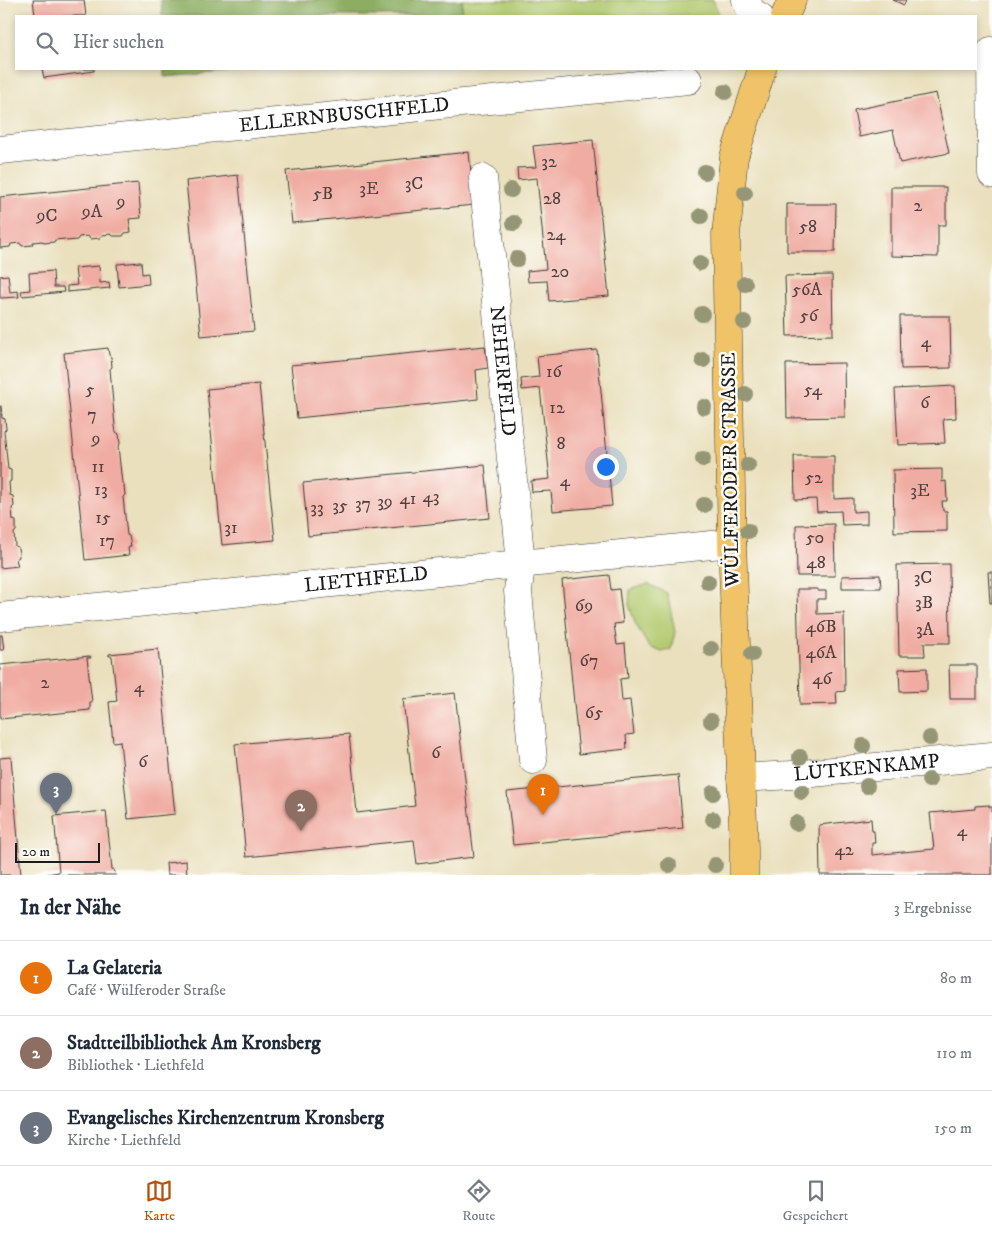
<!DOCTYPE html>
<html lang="de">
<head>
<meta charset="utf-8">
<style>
  body { margin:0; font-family:"IM FELL DW Pica",serif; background:#f2f2f3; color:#1f2937 }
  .scale { position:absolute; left:15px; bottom:12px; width:85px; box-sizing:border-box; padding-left:5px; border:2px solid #1c1c1c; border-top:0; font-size:14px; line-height:18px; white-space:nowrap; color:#1c1c1c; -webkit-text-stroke:4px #fdfcf7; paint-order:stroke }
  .you { position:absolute; left:605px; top:466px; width:18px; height:18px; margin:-12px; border:4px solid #fff; border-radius:50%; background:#1a73e8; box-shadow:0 0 0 8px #1a73e833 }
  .badge { display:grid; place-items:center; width:32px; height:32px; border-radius:50%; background:#b45309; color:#fff; font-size:16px; font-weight:700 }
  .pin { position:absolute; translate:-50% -41px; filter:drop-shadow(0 1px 2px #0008) }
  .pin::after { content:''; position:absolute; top:26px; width:18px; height:15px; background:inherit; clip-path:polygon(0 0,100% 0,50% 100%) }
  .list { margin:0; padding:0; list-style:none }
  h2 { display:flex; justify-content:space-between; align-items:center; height:65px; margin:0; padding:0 20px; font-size:21px }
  h2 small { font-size:16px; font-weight:400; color:#747a83 }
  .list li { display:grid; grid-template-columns:32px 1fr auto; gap:15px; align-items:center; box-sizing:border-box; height:75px; padding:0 20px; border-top:1px solid #e0e1e3 }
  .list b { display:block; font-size:19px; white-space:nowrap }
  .list p { margin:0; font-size:16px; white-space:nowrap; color:#747a83 }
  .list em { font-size:16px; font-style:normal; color:#747a83 }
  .icon { flex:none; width:28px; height:28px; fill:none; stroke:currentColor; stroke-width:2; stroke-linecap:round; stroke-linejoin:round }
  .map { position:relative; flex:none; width:992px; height:875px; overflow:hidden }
  .search { position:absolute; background:#fff; box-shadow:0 2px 8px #0003; left:15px; right:15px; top:15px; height:55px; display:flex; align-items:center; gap:12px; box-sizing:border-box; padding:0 18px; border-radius:0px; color:#747a83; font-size:19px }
  .sheet { height:290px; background:#fff }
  nav { display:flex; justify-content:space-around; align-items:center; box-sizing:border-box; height:70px; border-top:1px solid #e0e1e3; background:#fff; font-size:14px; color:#747a83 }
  nav a { display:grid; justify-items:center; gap:2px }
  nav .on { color:#b45309 }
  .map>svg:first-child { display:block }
  .green { fill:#b2ca70; stroke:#677346 }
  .forest { fill:#8dae62; stroke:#54653f }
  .building { fill:#f0aca2 }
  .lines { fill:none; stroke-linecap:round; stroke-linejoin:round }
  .minor-casing { stroke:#3b3934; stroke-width:29 }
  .major-casing { stroke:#3b3934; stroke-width:29 }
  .minor { stroke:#fff; stroke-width:28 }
  .major { stroke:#f0c369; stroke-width:28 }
  .tree { fill:#959675 }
  .labels { text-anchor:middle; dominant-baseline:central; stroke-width:5; stroke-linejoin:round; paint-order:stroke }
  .number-label { font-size:18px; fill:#51403e }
  .street-label { font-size:20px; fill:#1c1c1c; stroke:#fdfcf7 }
</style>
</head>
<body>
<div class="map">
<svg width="992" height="875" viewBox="0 0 992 875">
  <rect width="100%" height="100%" fill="#fdfcf7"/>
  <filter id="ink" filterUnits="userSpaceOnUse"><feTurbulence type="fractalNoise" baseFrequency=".02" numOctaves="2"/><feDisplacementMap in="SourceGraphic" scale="10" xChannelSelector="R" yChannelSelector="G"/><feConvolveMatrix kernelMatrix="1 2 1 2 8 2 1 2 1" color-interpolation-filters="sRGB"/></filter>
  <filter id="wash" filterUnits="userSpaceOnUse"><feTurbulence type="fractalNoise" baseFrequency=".0096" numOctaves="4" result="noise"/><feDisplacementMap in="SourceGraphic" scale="20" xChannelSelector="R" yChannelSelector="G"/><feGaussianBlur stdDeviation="1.12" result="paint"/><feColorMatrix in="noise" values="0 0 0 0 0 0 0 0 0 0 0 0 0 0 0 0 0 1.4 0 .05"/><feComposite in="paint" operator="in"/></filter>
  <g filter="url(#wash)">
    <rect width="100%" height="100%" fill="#eae0be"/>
    <path class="green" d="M462 0H713L720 16H462Z
      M648 584 667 593 675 632 671 649 662 652 649 647 636 625 629 605 630 590Z"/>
    <path class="forest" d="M161 0H462V16H162Z
      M165 69H259L165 77Z"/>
    <g id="blocks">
      <path class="building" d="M33 0H84L86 16H35Z
        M893 0H906L904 5Z
        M42 69H94V71L44 78Z
        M936 93 949 153 900 163 893 130 859 137 854 110Z
        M593 140 609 296 549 301 547 281 528 282 527 271 546 269 537 178 518 180 517 168 536 167 533 146Z
        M469 152 474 205 292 223 286 171Z
        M238 175 254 331 201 336 186 181Z
        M138 183 141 218 129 219 131 232 125 233 123 236H113L111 234 102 235 100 238 90 239 88 236 79 237 77 240 67 241 65 239 55 240 54 242 44 243 42 241 33 242 32 245 22 246 20 243 11 244 10 247 0 248V197Z
        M891 187H946V225H938V257L891 256Z
        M787 204H836L835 252H787Z
        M141 262 142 274 148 273 149 284 119 287 117 264Z
        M99 266 100 283 109 282 110 288 67 292V286L77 285 75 268Z
        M53 271 54 287H63L64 292 22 296 21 291 30 290 29 273Z
        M8 275 10 292 18 291 19 297 0 298V276Z
        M832 275 833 335 787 336 785 276Z
        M900 316H950L951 368 901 369Z
        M485 346 488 368 476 370 478 399 297 418 291 365Z
        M108 348 109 355 111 357 112 367 110 369 115 426 116 432 119 434 120 444 118 446 122 483 124 485 125 495 123 497 127 535 129 536 131 546 128 548 129 555 85 560 64 353Z
        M597 350 612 506 553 511 551 491 532 492 531 481 550 479 540 388 522 390 521 379 539 377 537 356Z
        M844 363 845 417 787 418 786 364Z
        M259 384 275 540 222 545 207 389Z
        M955 386 956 418 943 419 945 443 898 445 895 389Z
        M0 406H1L2 418 5 419 6 429 4 431 8 469 11 470V481L9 482 10 495 13 496 14 506 12 508 13 520 16 521V531L14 533 15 546 18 547 19 557 16 559 18 566 0 568Z
        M794 456H834V499L853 498V512L867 511V524L842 525 841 511 817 512 816 499 795 500Z
        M485 465 490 518 308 536 303 483Z
        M942 469V482L946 481 947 501H942L943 511H947V531L894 532 893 470Z
        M834 524 835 576H797L796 525Z
        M949 564 950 643H924L925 656H899L897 565Z
        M988 572H992V603H990Z
        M609 575 611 590 619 589 623 623 614 624 617 645 625 644 628 678 620 679 622 701 630 700 634 734 626 735 627 749 579 754 562 580Z
        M880 575 881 588H842V576Z
        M797 589H818V591H826V599H817V614L844 613 845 691 836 692 837 704 800 705Z
        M0 635H2L4 650H0Z
        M158 649 175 814 128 819 120 741 113 742 109 702 117 701 112 656H109V654Z
        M90 656 91 658H87L92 702H90V710L0 719V665Z
        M949 665H977V699H950Z
        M927 668V691L900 692 899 669Z
        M455 693 474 857 417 864 414 840 246 857 235 744 349 734 357 813 415 806 403 699Z
        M11 757 21 875H0V758Z
        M678 775 683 828 513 845 507 792Z
        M989 805V807H992V875H820L819 825 871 819 872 831H874L875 843H872V855L934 849 930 813 975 809V806Z
        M106 811 112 869 114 870 116 875H47V874L59 872 54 816Z
        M186 861 187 875H167L166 863Z"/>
    </g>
  </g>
  <g filter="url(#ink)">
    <use href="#blocks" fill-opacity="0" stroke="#3b3934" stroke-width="1"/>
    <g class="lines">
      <g class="minor-casing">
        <g id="minor">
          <path d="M746 0 752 13 759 16"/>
          <path d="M991 51 992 174"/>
          <path id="s1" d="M0 150 688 80"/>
          <path id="s2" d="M483 178 495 291 521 564 518 591 533 760"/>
          <path id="s3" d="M0 617 459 570 732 543"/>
          <path id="s4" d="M741 778 791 775 992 756"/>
        </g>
      </g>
      <g class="major-casing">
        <path id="major" d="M785 16 792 0
          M744 875V849L732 543 726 235 734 157 762 69"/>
      </g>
      <use href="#minor" class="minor"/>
      <use href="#major" class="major"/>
    </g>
    <g class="tree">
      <circle cx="725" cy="92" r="8"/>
      <circle cx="705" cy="172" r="8"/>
      <circle cx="511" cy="190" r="8"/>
      <circle cx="745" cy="193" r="8"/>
      <circle cx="701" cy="216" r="8"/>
      <circle cx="514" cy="223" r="8"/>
      <circle cx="517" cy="259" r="8"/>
      <circle cx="700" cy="263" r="8"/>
      <circle cx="745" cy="284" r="8"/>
      <circle cx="702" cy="314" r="8"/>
      <circle cx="744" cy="322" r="8"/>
      <circle cx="703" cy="360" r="8"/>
      <circle cx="745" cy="394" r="8"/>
      <circle cx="704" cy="407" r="8"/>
      <circle cx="703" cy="459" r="8"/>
      <circle cx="748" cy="465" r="8"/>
      <circle cx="704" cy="505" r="8"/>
      <circle cx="748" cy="531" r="8"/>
      <circle cx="708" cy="582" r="8"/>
      <circle cx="711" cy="649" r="8"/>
      <circle cx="752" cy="654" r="8"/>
      <circle cx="711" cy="721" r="8"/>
      <circle cx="930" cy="738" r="8"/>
      <circle cx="863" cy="746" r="8"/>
      <circle cx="800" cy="757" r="8"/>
      <circle cx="929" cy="780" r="8"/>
      <circle cx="867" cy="786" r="8"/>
      <circle cx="802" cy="792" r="8"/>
      <circle cx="713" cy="793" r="8"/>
      <circle cx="713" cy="819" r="8"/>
      <circle cx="796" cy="823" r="8"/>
      <circle cx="669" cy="865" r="8"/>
      <circle cx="715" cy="865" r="8"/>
    </g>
  </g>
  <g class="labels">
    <g class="number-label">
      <text x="549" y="162">32</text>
      <text x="414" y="184">3C</text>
      <text x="369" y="189">3E</text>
      <text x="323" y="194">5B</text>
      <text x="552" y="199">28</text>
      <text x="121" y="202">9</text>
      <text x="918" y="206">2</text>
      <text x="92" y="212">9A</text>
      <text x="47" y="216">9C</text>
      <text x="808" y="227">58</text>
      <text x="556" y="235">24</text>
      <text x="560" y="272">20</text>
      <text x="807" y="290">56A</text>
      <text x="809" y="316">56</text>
      <text x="926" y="342">4</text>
      <text x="554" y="372">16</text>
      <text x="90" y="390">5</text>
      <text x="813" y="390">54</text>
      <text x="925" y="403">6</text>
      <text x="557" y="408">12</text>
      <text x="92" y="415">7</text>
      <text x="96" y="439">9</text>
      <text x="561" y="444">8</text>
      <text x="98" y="467">11</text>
      <text x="814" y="478">52</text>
      <text x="565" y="481">4</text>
      <text x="101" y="490">13</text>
      <text x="920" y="491">3E</text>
      <text x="431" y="497">43</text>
      <text x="408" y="499">41</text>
      <text x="385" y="502">39</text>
      <text x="363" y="504">37</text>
      <text x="340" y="506">35</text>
      <text x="317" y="508">33</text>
      <text x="103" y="518">15</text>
      <text x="231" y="528">31</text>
      <text x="815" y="538">50</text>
      <text x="107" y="541">17</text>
      <text x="816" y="563">48</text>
      <text x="923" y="578">3C</text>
      <text x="924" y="603">3B</text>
      <text x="584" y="606">69</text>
      <text x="821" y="627">46B</text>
      <text x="925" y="630">3A</text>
      <text x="821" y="653">46A</text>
      <text x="589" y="661">67</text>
      <text x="822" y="679">46</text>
      <text x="45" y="683">2</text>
      <text x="139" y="687">4</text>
      <text x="594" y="713">65</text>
      <text x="436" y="753">6</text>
      <text x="143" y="762">6</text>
      <text x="962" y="831">4</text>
      <text x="844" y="850">42</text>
    </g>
    <g class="street-label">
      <text stroke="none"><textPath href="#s1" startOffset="346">ELLERNBUSCHFELD</textPath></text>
      <text stroke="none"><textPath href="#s2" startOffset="194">NEHERFELD</textPath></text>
      <text transform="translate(731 470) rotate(-91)">WÜLFERODER STRASSE</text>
      <text stroke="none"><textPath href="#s3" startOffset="368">LIETHFELD</textPath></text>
      <text stroke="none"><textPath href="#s4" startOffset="126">LÜTKENKAMP</textPath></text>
    </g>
  </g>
</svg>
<div class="scale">20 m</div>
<div class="you"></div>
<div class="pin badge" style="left:543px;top:815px;background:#e8710a">1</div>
<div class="pin badge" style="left:301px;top:831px;background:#8d6e63">2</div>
<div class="pin badge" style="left:56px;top:814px;background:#6b7280">3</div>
<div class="search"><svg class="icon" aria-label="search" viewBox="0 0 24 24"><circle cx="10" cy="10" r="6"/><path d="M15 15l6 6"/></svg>Hier suchen</div>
</div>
<section class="sheet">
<h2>In der Nähe<small>3 Ergebnisse</small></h2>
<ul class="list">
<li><span class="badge" style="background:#e8710a">1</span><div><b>La Gelateria</b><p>Café · Wülferoder Straße</p></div><em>80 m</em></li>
<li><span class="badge" style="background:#8d6e63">2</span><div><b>Stadtteilbibliothek Am Kronsberg</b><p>Bibliothek · Liethfeld</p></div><em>110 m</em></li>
<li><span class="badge" style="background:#6b7280">3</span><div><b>Evangelisches Kirchenzentrum Kronsberg</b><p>Kirche · Liethfeld</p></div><em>150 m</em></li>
</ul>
</section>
<nav>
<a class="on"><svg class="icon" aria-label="map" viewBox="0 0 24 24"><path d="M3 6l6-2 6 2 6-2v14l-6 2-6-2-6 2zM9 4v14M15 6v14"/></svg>Karte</a>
<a><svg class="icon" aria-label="directions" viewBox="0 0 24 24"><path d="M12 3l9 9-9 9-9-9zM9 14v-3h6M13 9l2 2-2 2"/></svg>Route</a>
<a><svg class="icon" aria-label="saved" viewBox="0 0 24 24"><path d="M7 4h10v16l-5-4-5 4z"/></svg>Gespeichert</a>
</nav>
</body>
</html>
